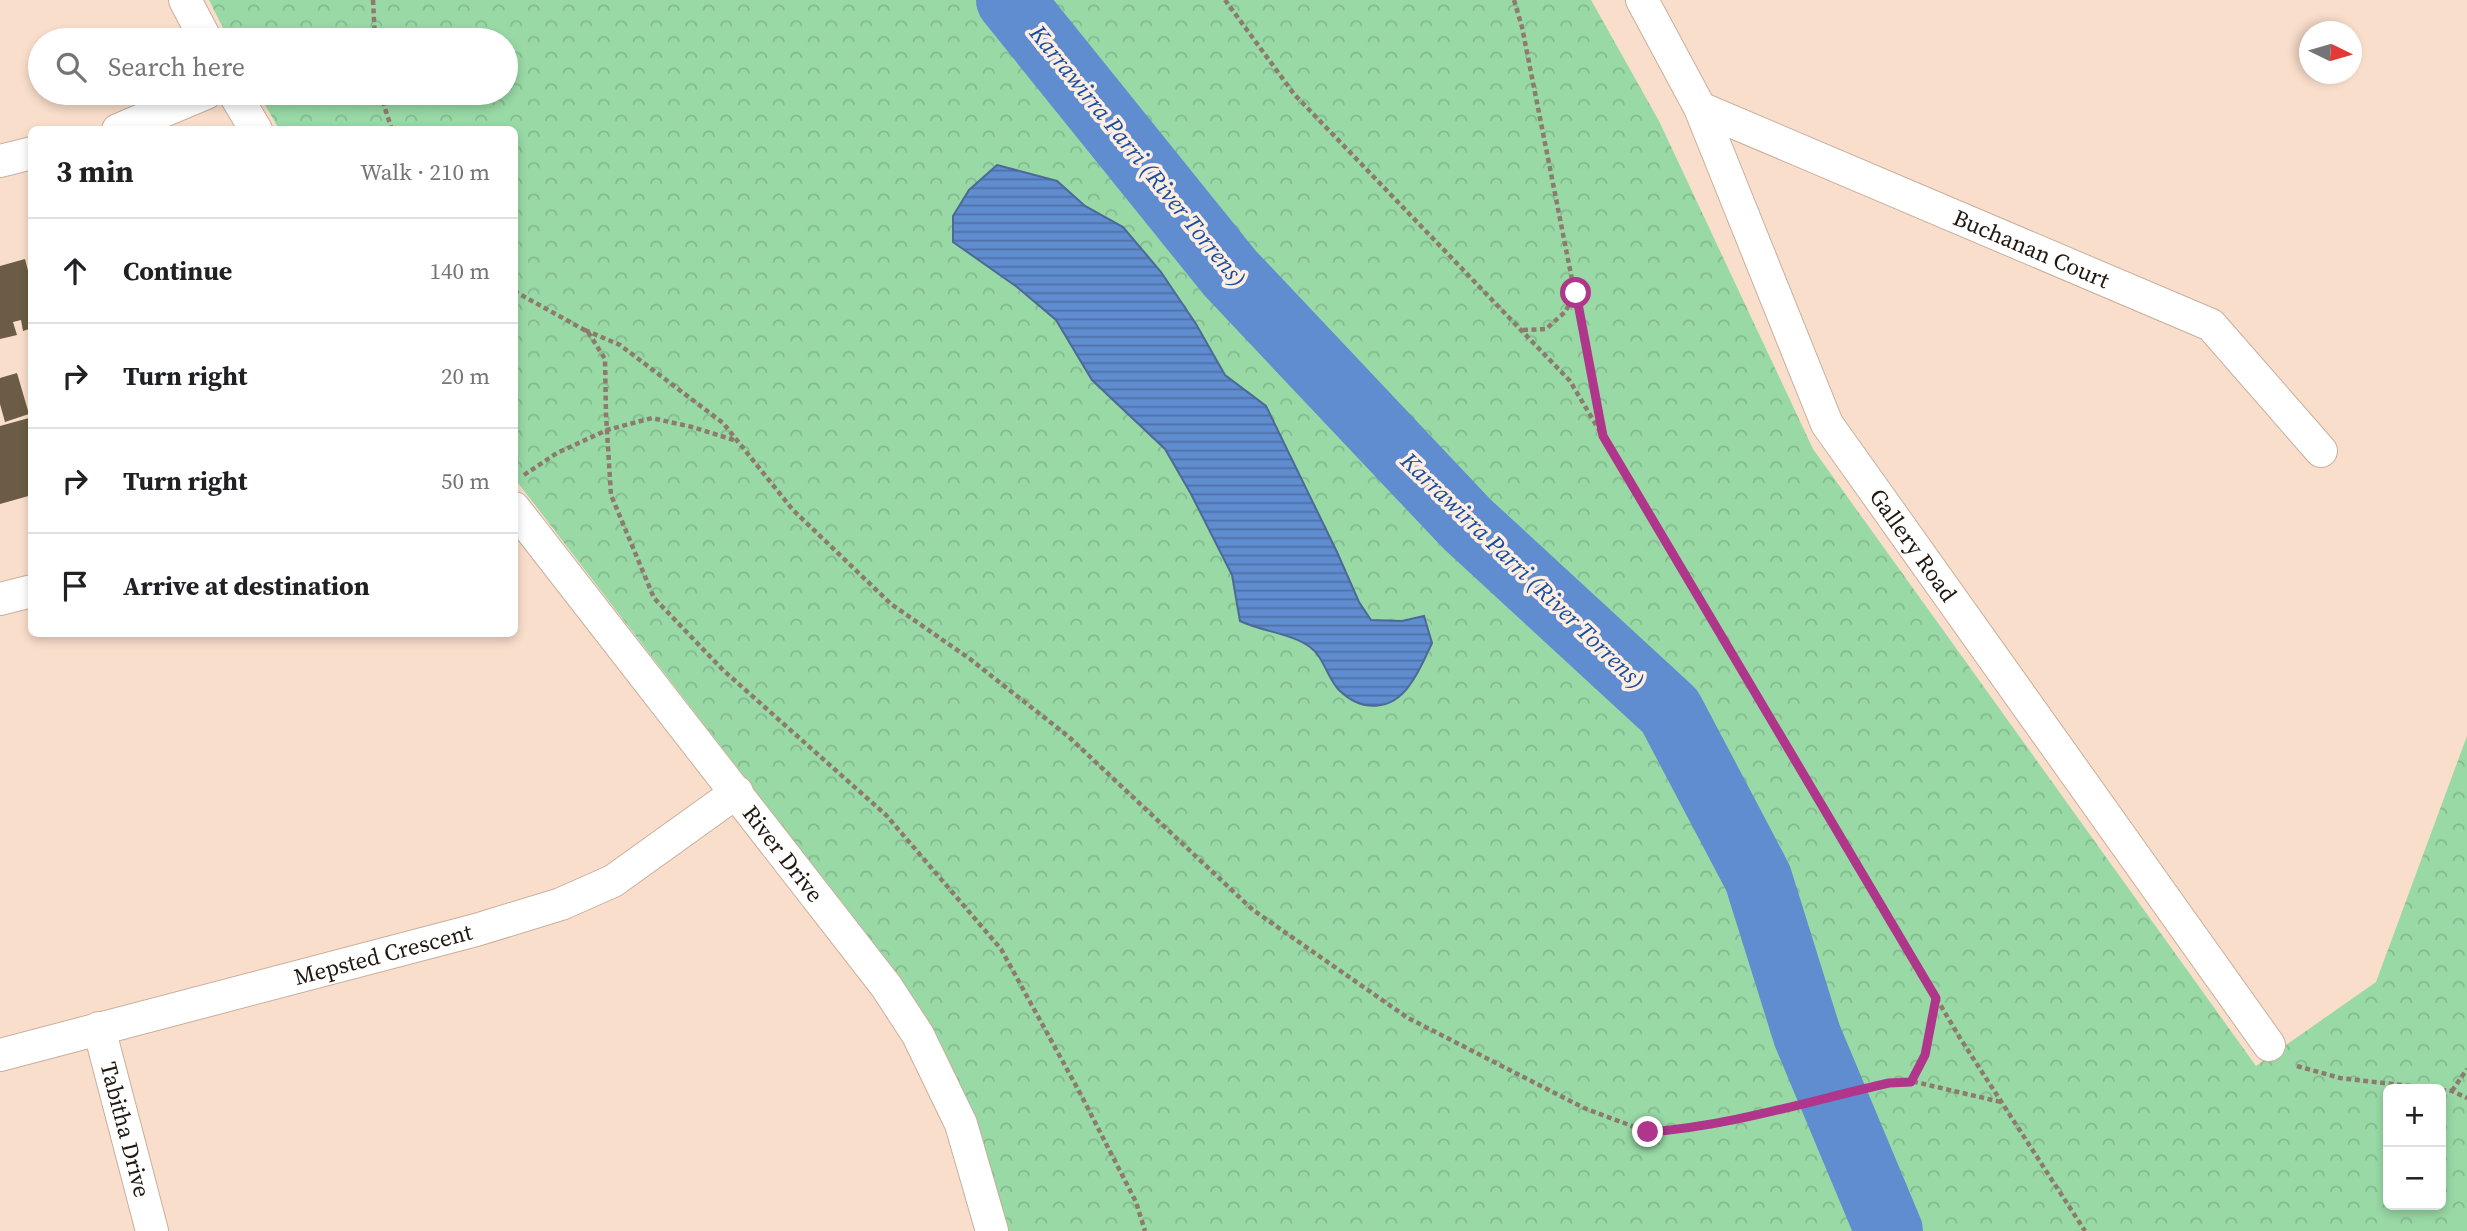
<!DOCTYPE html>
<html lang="en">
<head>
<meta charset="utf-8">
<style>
  body { margin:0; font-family:"Source Serif 4",serif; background:#f6f6f6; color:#202124 }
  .controls { position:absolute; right:21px; bottom:21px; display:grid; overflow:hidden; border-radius:10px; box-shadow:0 4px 10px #0003 }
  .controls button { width:63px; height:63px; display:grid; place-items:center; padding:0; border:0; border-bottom:2px solid #e0e0e0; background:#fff; color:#202124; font:35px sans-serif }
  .compass { position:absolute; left:2299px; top:21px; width:63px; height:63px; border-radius:50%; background:#fff; box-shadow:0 4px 10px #0003; rotate:95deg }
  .stop { position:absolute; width:21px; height:21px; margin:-16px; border:5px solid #af368a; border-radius:50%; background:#fff }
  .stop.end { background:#af368a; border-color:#fff; box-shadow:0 2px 7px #0008 }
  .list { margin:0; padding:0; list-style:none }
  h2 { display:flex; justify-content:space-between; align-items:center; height:91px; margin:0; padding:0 28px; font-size:30px }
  h2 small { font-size:23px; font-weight:400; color:#757577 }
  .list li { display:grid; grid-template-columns:46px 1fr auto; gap:21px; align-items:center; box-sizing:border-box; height:105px; padding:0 28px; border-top:2px solid #e0e0e0 }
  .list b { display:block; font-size:26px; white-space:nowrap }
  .list em { font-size:23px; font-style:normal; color:#757577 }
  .icon { flex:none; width:38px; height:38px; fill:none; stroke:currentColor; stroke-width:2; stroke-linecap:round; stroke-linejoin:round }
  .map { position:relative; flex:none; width:2467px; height:1231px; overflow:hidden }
  .search { position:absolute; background:#fff; box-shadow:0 4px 10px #0003; left:28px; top:28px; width:490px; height:77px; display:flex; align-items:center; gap:18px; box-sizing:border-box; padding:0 24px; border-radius:38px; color:#757577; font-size:26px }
  .panel { position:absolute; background:#fff; box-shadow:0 4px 10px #0003; left:28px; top:126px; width:490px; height:511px; border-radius:10px }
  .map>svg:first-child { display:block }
</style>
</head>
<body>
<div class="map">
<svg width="2467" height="1231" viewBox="0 0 2467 1231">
  <defs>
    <pattern id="park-crowns" width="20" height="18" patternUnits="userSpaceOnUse" patternTransform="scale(1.75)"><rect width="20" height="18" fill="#98d9a6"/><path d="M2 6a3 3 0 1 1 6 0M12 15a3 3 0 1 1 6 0" fill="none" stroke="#83ba8e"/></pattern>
    <pattern id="water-rules" width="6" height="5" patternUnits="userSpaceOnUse" patternTransform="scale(1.75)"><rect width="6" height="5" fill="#608cd0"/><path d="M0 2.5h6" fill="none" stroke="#4f71a7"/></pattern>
  </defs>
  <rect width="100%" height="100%" fill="#f9decb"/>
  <!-- park -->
  <path fill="url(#park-crowns)" fill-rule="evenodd" d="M 209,0 L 1591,0 L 1659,121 L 1813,449 L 2256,1066 L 2376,982 L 2467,736 L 2467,1231 L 1006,1231 L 979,1130 L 945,1058 L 879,952 L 515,479 L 514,130 L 279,129 L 258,93 L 506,93 L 506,40 L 229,40 ZM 2388,1089 L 2441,1089 L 2441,1205 L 2388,1205 Z"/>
  <!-- water -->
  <path fill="url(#water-rules)" stroke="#4d6996" stroke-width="2" d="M 997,165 L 1057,181 L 1085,206 L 1123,227 L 1161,272 L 1196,324 L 1225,375 L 1266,406 L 1337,552 L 1359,602 L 1371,620 L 1402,621 L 1424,616 L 1432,643 C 1425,658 1419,673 1409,686 C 1391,711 1362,712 1340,691 C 1328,680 1324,657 1310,647 C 1291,633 1263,632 1240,621 L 1232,575 L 1191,494 L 1165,449 L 1092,380 L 1056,320 L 1017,287 L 953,242 L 953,216 L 969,190 Z"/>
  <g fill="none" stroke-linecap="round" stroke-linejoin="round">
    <!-- river -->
    <path stroke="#608cd0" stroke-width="68" d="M 1010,0 L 1230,273 L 1467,524 L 1670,711 L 1758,878 L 1807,1035 L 1889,1231"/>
  </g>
  <!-- building -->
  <path fill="#6c5c46" d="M 25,259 L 32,286 L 32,328 L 23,331 L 21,320 L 13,322 L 17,335 L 0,339 L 0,266 Z
    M 17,373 L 29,414 L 5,422 L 0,404 L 0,378 Z
    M 29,418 L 32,428 L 32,495 L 0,504 L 0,426 Z"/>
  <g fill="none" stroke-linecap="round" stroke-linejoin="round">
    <!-- minor casing -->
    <g stroke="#c8af9c" stroke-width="34">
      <g id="minor">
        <path d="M 185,0 L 206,40"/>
        <path id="s1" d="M 1642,0 L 1700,108 L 1827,424 L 2269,1045"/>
        <path d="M 234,93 L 256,130"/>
        <path id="s2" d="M 1700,108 L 2211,325 L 2321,451"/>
        <path d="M 118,130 L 206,93"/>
        <path d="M 0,161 L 32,153"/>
        <path id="s3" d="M 514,508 L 886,986 L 918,1035 L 961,1124 L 992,1231"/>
        <path d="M 0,599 L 32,591"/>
        <path id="s4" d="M 99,1028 L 152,1231"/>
        <path id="s5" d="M 0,1055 L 476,930 L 561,904 L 613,881 L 737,792"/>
      </g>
    </g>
    <!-- path -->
    <path stroke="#8d7b6e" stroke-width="4.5" stroke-dasharray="5 3.5" stroke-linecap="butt" d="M 373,0 L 375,40
      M 1225,0 L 1294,94 L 1570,381 L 1960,1038 L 2085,1231
      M 1514,0 L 1522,27 L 1602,431
      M 380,93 L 392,130
      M 514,291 L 588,332 L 605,359 L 606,415 L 611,495 L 654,598 L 723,670 L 886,815 L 1001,949 L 1080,1093 L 1136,1202 L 1145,1231
      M 585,330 L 620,345 L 723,423 L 793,510 L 891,604 L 970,659 L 1069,737 L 1253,910 L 1408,1018 L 1584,1108 L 1648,1132 L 1686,1129 L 1726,1122 L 1889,1083 L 1911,1081 L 2001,1102
      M 1523,330 L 1546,329 L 1565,312 L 1575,294
      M 524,475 L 557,453 L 607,430 L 652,418 L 692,427 L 737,441
      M 2297,1066 L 2340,1078 L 2436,1089
      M 1911,1081 L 1925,1055 L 1935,999
      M 2441,1090 L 2452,1091 L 2467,1098
      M 2452,1091 L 2467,1069"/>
    <!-- minor -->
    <use href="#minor" stroke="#fff" stroke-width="32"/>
  </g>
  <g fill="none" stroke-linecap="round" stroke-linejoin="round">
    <!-- route -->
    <path stroke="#af368a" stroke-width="9" d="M 1576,293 L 1603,436 L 1936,998 L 1925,1055 L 1911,1082 L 1889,1083 C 1809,1101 1730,1126 1648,1132"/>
  </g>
  <g text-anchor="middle" stroke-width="7" stroke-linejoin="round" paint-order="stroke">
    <!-- street labels -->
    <g font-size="23" fill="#201710" stroke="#feeee2">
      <text dy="8" stroke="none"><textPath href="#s2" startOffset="360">Buchanan Court</textPath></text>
      <text dy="8" stroke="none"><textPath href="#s1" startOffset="612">Gallery Road</textPath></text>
      <text dy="8" stroke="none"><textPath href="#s3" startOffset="438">River Drive</textPath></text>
      <text dy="8" stroke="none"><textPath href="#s5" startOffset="396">Mepsted Crescent</textPath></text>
      <text dy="8" stroke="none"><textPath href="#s4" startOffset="105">Tabitha Drive</textPath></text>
    </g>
    <!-- water labels -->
    <g font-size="24" font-style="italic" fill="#174d9e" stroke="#feeee2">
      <text transform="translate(1138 156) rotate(51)" y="8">Karrawirra Parri (River Torrens)</text>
      <text transform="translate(1523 571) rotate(44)" y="8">Karrawirra Parri (River Torrens)</text>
    </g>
  </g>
</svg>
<div class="controls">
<button>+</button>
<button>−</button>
</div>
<svg class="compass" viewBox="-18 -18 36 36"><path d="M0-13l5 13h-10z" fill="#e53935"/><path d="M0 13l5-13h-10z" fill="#757577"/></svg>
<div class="stop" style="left:1576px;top:293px"></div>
<div class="stop end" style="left:1648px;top:1132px"></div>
<div class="search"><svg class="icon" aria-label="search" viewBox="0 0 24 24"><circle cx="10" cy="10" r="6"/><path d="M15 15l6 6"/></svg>Search here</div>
<section class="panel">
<h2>3 min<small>Walk · 210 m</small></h2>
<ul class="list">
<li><svg class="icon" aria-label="ahead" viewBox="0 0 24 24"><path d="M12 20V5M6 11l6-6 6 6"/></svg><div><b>Continue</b></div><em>140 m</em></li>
<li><svg class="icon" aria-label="right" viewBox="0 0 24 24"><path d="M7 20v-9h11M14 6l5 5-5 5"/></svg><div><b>Turn right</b></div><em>20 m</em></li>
<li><svg class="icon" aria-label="right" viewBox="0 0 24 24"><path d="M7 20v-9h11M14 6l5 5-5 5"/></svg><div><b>Turn right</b></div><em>50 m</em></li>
<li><svg class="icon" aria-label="arrive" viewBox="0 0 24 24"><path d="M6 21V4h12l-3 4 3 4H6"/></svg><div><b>Arrive at destination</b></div></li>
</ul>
</section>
</div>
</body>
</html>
